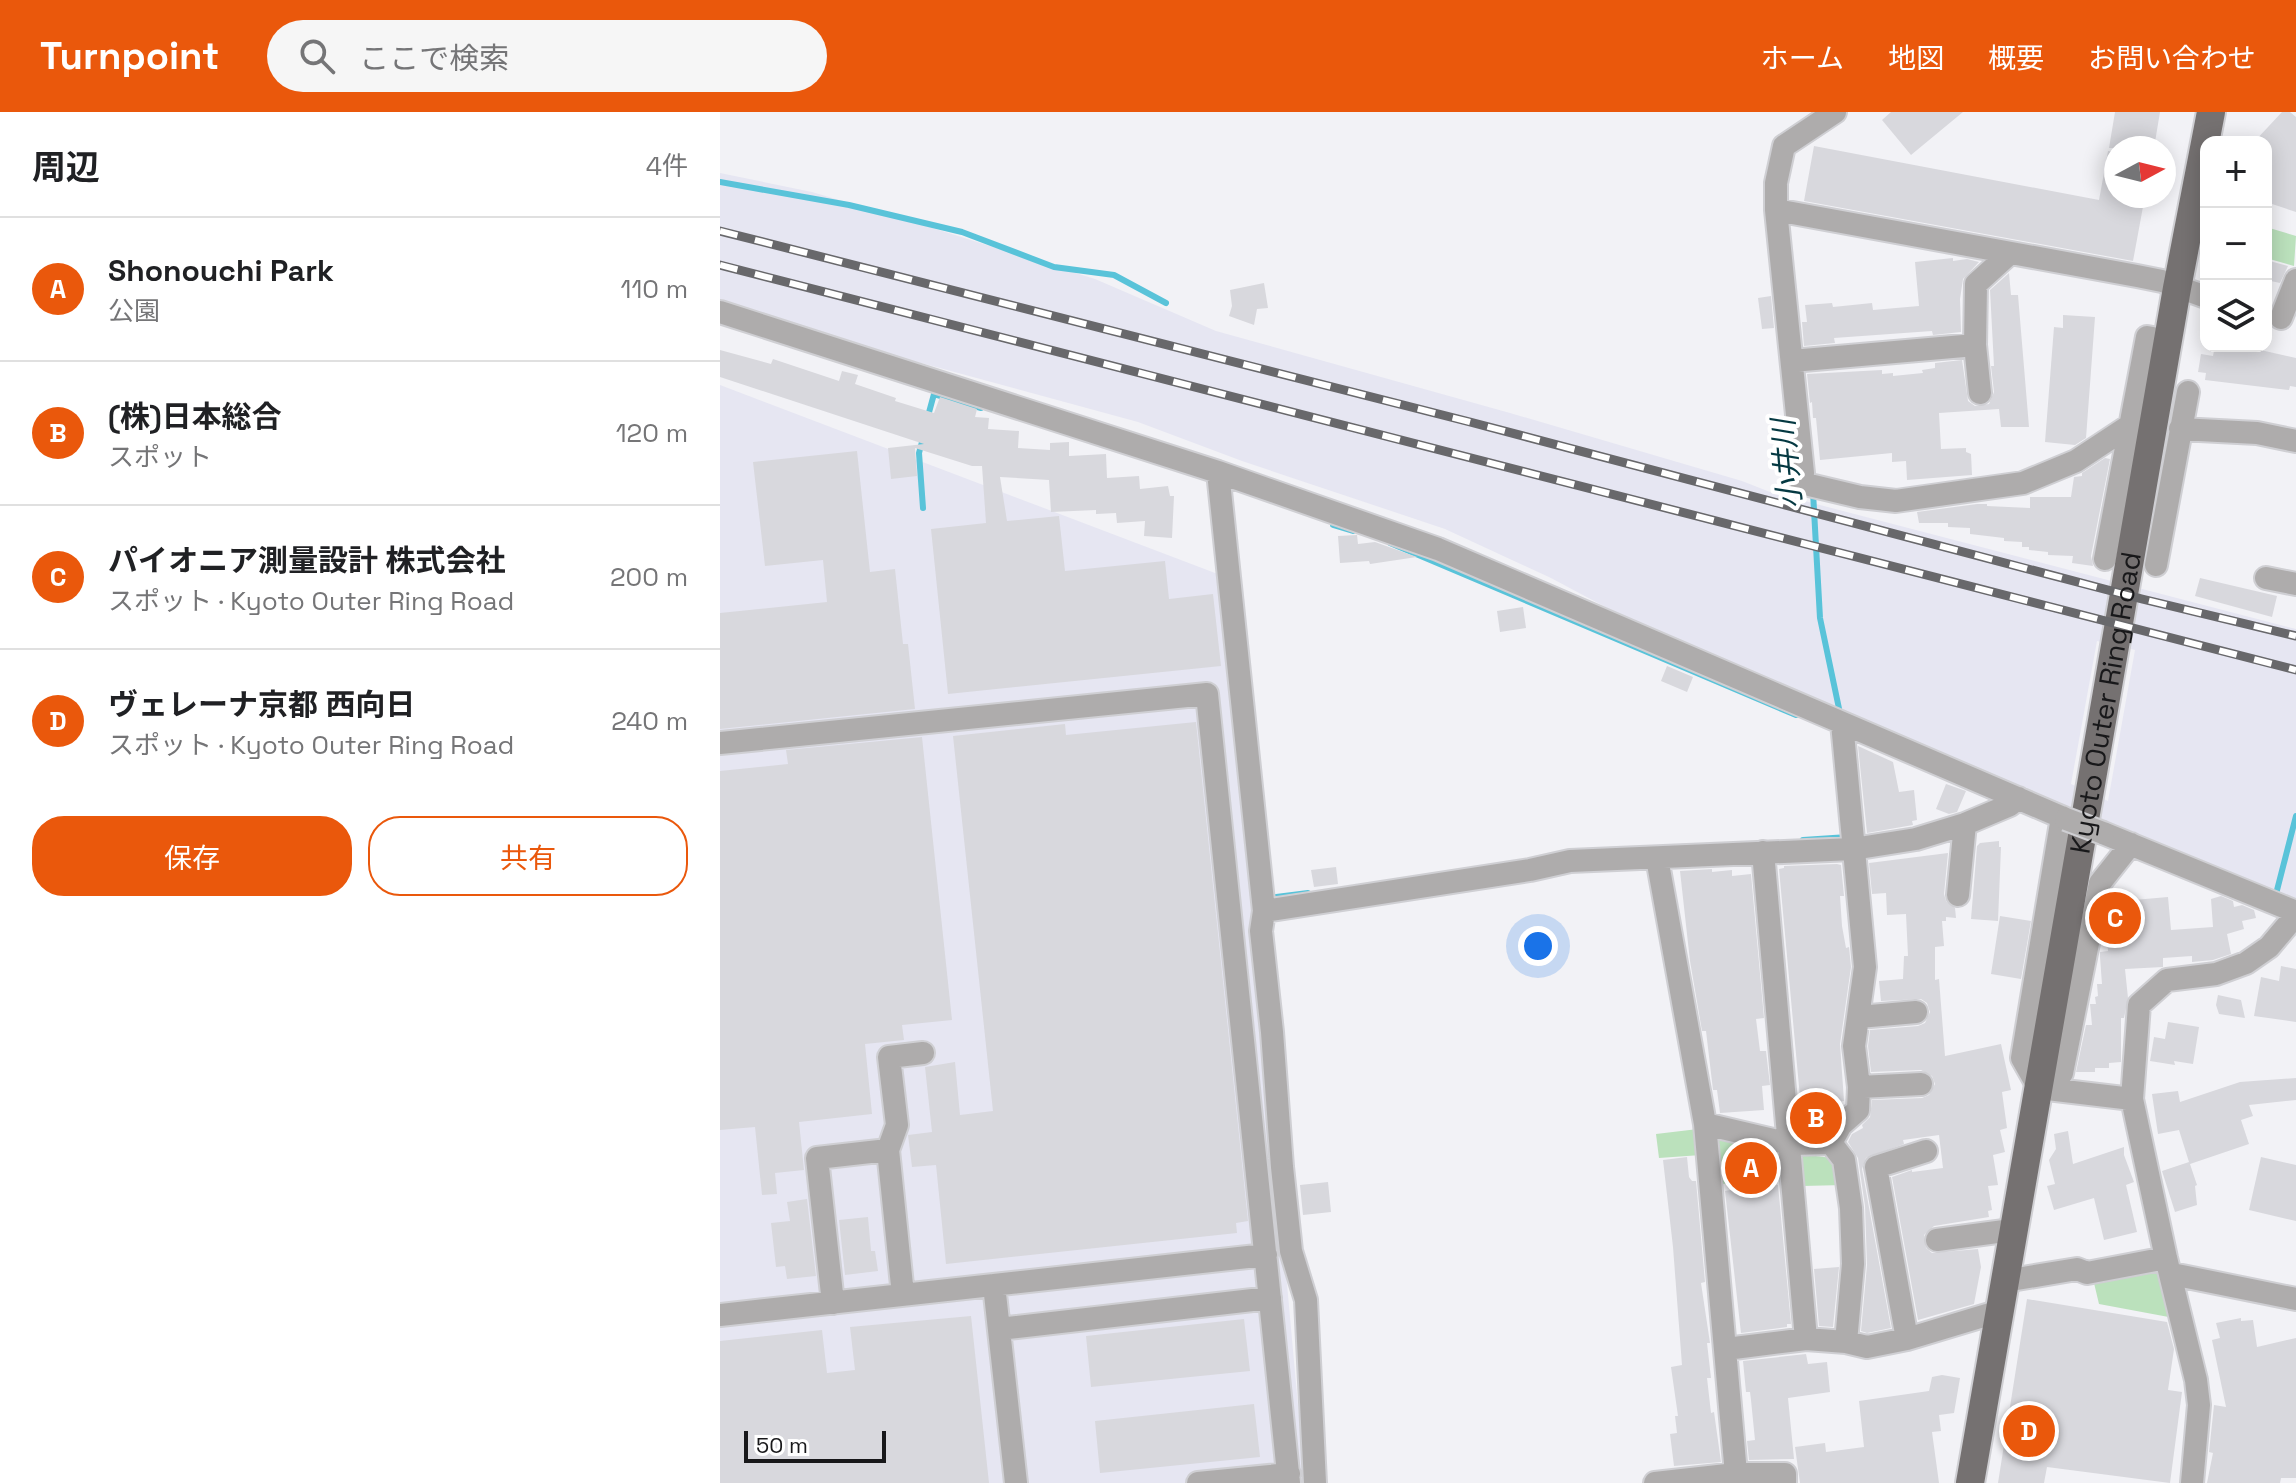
<!DOCTYPE html>
<html lang="ja">
<head>
<meta charset="utf-8">
<style>
  body { margin:0; font-family:"Space Grotesk","Noto Sans JP",sans-serif; background:#f6f6f6; color:#202124 }
  .controls { position:absolute; right:24px; top:24px; display:grid; overflow:hidden; border-radius:16px; box-shadow:0 4px 20px #0003 }
  .controls button { width:72px; height:72px; display:grid; place-items:center; padding:0; border:0; border-bottom:2px solid #e0e0e0; background:#fff; color:#202124; font:40px sans-serif }
  .compass { position:absolute; left:1384px; top:24px; width:72px; height:72px; border-radius:50%; background:#fff; box-shadow:0 4px 20px #0003; rotate:83deg }
  .scale { position:absolute; left:24px; bottom:20px; width:142px; box-sizing:border-box; padding-left:8px; border:4px solid #18181a; border-top:0; font-size:22px; line-height:28px; white-space:nowrap; color:#18181a; -webkit-text-stroke:6px #fff; paint-order:stroke }
  .you { position:absolute; left:818px; top:834px; width:28px; height:28px; margin:-20px; border:6px solid #fff; border-radius:50%; background:#1a73e8; box-shadow:0 0 0 12px #1a73e833 }
  .badge { display:grid; place-items:center; width:52px; height:52px; border-radius:50%; background:#ea580c; color:#fff; font-size:26px; font-weight:700 }
  .pin { position:absolute; translate:-50% -50%; border:4px solid #fff; box-shadow:0 2px 8px #0006 }
  .list { margin:0; padding:0; list-style:none }
  h2 { display:flex; justify-content:space-between; align-items:center; height:104px; margin:0; padding:0 32px; font-size:34px }
  h2 small { font-size:26px; font-weight:400; color:#757577 }
  .list li { display:grid; grid-template-columns:52px 1fr auto; gap:24px; align-items:center; box-sizing:border-box; height:144px; padding:0 32px; border-top:2px solid #e0e0e0 }
  .list b { display:block; font-size:30px; white-space:nowrap }
  .list p { margin:0; font-size:26px; white-space:nowrap; color:#757577 }
  .list em { font-size:26px; font-style:normal; color:#757577 }
  .actions { display:flex; gap:16px; padding:24px 32px }
  .actions a { flex:1; padding:18px 0; border:2px solid #ea580c; border-radius:32px; text-align:center; font-size:28px; color:#ea580c }
  .actions .main { background:#ea580c; color:#fff }
  .icon { flex:none; width:44px; height:44px; fill:none; stroke:currentColor; stroke-width:2; stroke-linecap:round; stroke-linejoin:round }
  .map { position:relative; flex:none; width:1576px; height:1371px; overflow:hidden }
  header { display:flex; align-items:center; gap:48px; box-sizing:border-box; height:112px; padding:0 40px; background:#ea580c; color:#fff }
  header strong { font-size:38px }
  nav { display:flex; gap:44px; margin-inline-start:auto; font-size:28px }
  .search { width:560px; height:72px; background:#f6f6f6; display:flex; align-items:center; gap:20px; box-sizing:border-box; padding:0 28px; border-radius:44px; color:#757577; font-size:30px }
  main { display:flex }
  aside { flex:1; background:#fff }
  .map>svg:first-child { display:block }
</style>
</head>
<body>
<header>
<strong>Turnpoint</strong>
<div class="search"><svg class="icon" aria-label="search" viewBox="0 0 24 24"><circle cx="10" cy="10" r="6"/><path d="M15 15l6 6"/></svg>ここで検索</div>
<nav><a>ホーム</a><a>地図</a><a>概要</a><a>お問い合わせ</a></nav>
</header>
<main>
<aside>
<h2>周辺<small>4件</small></h2>
<ul class="list">
<li><span class="badge">A</span><div><b>Shonouchi Park</b><p>公園</p></div><em>110 m</em></li>
<li><span class="badge">B</span><div><b>(株)日本総合</b><p>スポット</p></div><em>120 m</em></li>
<li><span class="badge">C</span><div><b>パイオニア測量設計 株式会社</b><p>スポット · Kyoto Outer Ring Road</p></div><em>200 m</em></li>
<li><span class="badge">D</span><div><b>ヴェレーナ京都 西向日</b><p>スポット · Kyoto Outer Ring Road</p></div><em>240 m</em></li>
</ul>
<div class="actions"><a class="main">保存</a><a>共有</a></div>
</aside>
<div class="map">
<svg width="1576" height="1371" viewBox="0 0 1576 1371">
  <rect width="100%" height="100%" fill="#f2f2f6"/>
  <!-- built -->
  <path fill="#e6e6f2" fill-rule="evenodd" d="M 0,61 L 92,80 L 187,108 L 375,167 L 496,219 L 790,301 L 1022,369 L 1050,380 L 1576,517 L 1576,792 L 1416,721 L 1263,662 L 1161,614 L 936,522 L 831,466 L 725,417 L 522,349 L 418,310 L 65,214 L 0,191 ZM 1377,529 L 1415,538 L 1388,689 L 1351,672 Z
    M 0,273 L 503,464 L 585,1371 L 0,1371 Z"/>
  <!-- green -->
  <path fill="#bbe1bc" d="M 1546,115 L 1576,124 L 1574,154 L 1546,146 Z
    M 978,1017 L 981,1043 L 939,1046 L 936,1022 Z
    M 995,1021 L 1053,1037 L 1063,1045 L 1065,1068 L 1000,1072 Z
    M 1079,1042 L 1121,1047 L 1124,1073 L 1082,1074 Z
    M 1441,1154 L 1454,1206 L 1379,1192 L 1374,1171 L 1399,1163 Z"/>
  <g fill="none" stroke-linecap="round" stroke-linejoin="round">
    <!-- stream -->
    <path stroke="#59c3d9" stroke-width="6" d="M 0,70 L 129,93 L 242,120 L 334,155 L 394,163 L 446,191
      M 208,304 L 214,282 L 261,296
      M 202,330 L 199,341 L 203,396
      M 1093,380 L 1100,506 L 1121,606
      M 613,413 L 633,419
      M 670,431 L 1076,603
      M 1083,728 L 1128,725
      M 548,786 L 588,781
      M 1555,786 L 1576,704"/>
  </g>
  <!-- building -->
  <path fill="#d8d8dd" d="M 1171,0 L 1243,0 L 1191,43 L 1162,8 Z
    M 1395,0 L 1440,0 L 1434,36 L 1389,36 Z
    M 1562,0 L 1570,0 L 1576,5 L 1576,100 L 1546,90 L 1546,30 L 1534,30 Z
    M 1094,34 L 1379,88 L 1388,39 L 1396,40 L 1396,84 L 1425,84 L 1413,149 L 1084,89 Z
    M 1233,146 L 1233,149 L 1247,147 L 1259,150 L 1243,167 L 1240,187 L 1241,220 L 1213,223 L 1212,219 L 1114,226 L 1115,231 L 1084,234 L 1082,210 L 1087,210 L 1085,193 L 1112,191 L 1113,195 L 1152,191 L 1153,198 L 1199,194 L 1195,150 Z
    M 1546,148 L 1568,154 L 1560,171 L 1546,168 Z
    M 1289,161 L 1291,183 L 1298,183 L 1309,315 L 1281,315 L 1279,297 L 1219,301 L 1221,337 L 1246,336 L 1246,340 L 1251,342 L 1252,363 L 1187,368 L 1186,349 L 1172,350 L 1172,341 L 1100,348 L 1096,306 L 1093,306 L 1092,290 L 1090,291 L 1087,262 L 1162,258 L 1162,262 L 1173,261 L 1173,264 L 1203,261 L 1202,258 L 1215,256 L 1215,251 L 1242,248 L 1248,289 L 1255,294 L 1269,292 L 1274,280 L 1271,254 L 1274,254 L 1270,178 Z
    M 544,171 L 548,196 L 537,197 L 534,213 L 509,204 L 512,194 L 510,178 Z
    M 1051,184 L 1054,216 L 1042,217 L 1038,186 Z
    M 1343,203 L 1375,205 L 1366,326 L 1355,333 L 1325,330 L 1334,215 L 1343,216 Z
    M 1495,234 L 1523,234 L 1576,246 L 1576,275 L 1570,274 L 1569,278 L 1485,268 L 1486,261 L 1478,260 L 1481,242 L 1493,244 Z
    M 0,238 L 51,252 L 53,247 L 119,269 L 122,259 L 138,263 L 135,272 L 176,286 L 175,289 L 214,301 L 220,285 L 257,297 L 255,305 L 269,306 L 268,317 L 299,319 L 298,336 L 330,338 L 330,331 L 349,330 L 349,344 L 386,342 L 387,366 L 419,364 L 420,377 L 448,374 L 450,384 L 454,384 L 452,426 L 424,424 L 425,409 L 397,411 L 396,401 L 376,402 L 376,398 L 331,400 L 329,368 L 280,365 L 287,409 L 339,404 L 345,459 L 445,449 L 449,487 L 493,482 L 501,554 L 228,582 L 211,417 L 266,411 L 262,354 L 252,354 L 195,336 L 197,364 L 171,367 L 168,336 L 204,332 L 0,265 Z
    M 137,339 L 150,460 L 175,457 L 183,532 L 188,532 L 195,597 L 0,617 L 0,501 L 107,490 L 103,448 L 45,454 L 33,350 Z
    M 1385,346 L 1390,347 L 1371,444 L 1373,454 L 1352,451 L 1353,444 L 1328,443 L 1328,440 L 1309,438 L 1309,435 L 1302,435 L 1302,430 L 1284,429 L 1284,426 L 1250,422 L 1250,416 L 1228,415 L 1228,411 L 1199,411 L 1197,400 L 1257,392 L 1267,392 L 1267,394 L 1310,396 L 1310,385 L 1351,385 L 1354,365 L 1362,364 L 1362,361 Z
    M 637,423 L 638,432 L 655,430 L 697,445 L 650,452 L 649,449 L 620,451 L 618,424 Z
    M 1480,466 L 1557,484 L 1552,505 L 1475,484 Z
    M 803,495 L 806,516 L 780,520 L 777,499 Z
    M 947,554 L 973,565 L 967,580 L 941,569 Z
    M 476,610 L 528,1109 L 516,1111 L 517,1121 L 226,1152 L 216,1053 L 192,1055 L 188,1023 L 212,1020 L 205,955 L 235,950 L 240,1003 L 273,999 L 233,624 L 345,612 L 346,623 Z
    M 202,625 L 232,908 L 182,913 L 184,928 L 145,932 L 152,1002 L 79,1010 L 84,1058 L 55,1061 L 57,1082 L 42,1083 L 35,1015 L 0,1018 L 0,659 L 68,652 L 66,638 Z
    M 1138,634 L 1173,650 L 1179,680 L 1194,678 L 1197,708 L 1192,709 L 1193,713 L 1147,721 Z
    M 1226,672 L 1246,679 L 1237,700 L 1229,702 L 1216,697 Z
    M 1279,729 L 1279,735 L 1281,735 L 1278,809 L 1251,807 L 1257,734 L 1260,731 Z
    M 1228,741 L 1224,782 L 1226,789 L 1235,796 L 1236,806 L 1226,805 L 1226,809 L 1222,809 L 1224,834 L 1215,835 L 1215,868 L 1219,867 L 1225,944 L 1281,932 L 1291,978 L 1282,980 L 1287,1016 L 1280,1018 L 1285,1040 L 1273,1043 L 1278,1073 L 1268,1074 L 1272,1098 L 1268,1099 L 1269,1105 L 1214,1114 L 1204,1123 L 1206,1136 L 1212,1141 L 1258,1137 L 1261,1155 L 1254,1192 L 1198,1208 L 1172,1065 L 1192,1058 L 1192,1060 L 1223,1056 L 1219,1023 L 1183,1028 L 1184,1032 L 1146,1046 L 1142,1057 L 1171,1216 L 1147,1221 L 1141,1219 L 1147,1153 L 1145,1094 L 1138,1046 L 1128,1030 L 1132,1022 L 1143,1016 L 1142,1013 L 1150,1005 L 1152,988 L 1202,986 L 1209,983 L 1215,972 L 1212,964 L 1201,958 L 1151,960 L 1148,934 L 1150,918 L 1198,914 L 1205,911 L 1210,900 L 1207,891 L 1201,887 L 1161,889 L 1159,869 L 1183,867 L 1184,844 L 1188,844 L 1186,802 L 1167,803 L 1166,781 L 1152,782 L 1149,751 Z
    M 1117,752 L 1121,753 L 1124,784 L 1120,784 L 1122,814 L 1126,836 L 1129,835 L 1131,855 L 1120,932 L 1124,989 L 1109,991 L 1110,1004 L 1103,1017 L 1083,1018 L 1059,757 L 1064,756 L 1064,754 Z
    M 616,755 L 618,772 L 594,775 L 591,758 Z
    M 992,757 L 992,760 L 1012,758 L 1012,764 L 1031,762 L 1044,906 L 1036,907 L 1040,939 L 1046,939 L 1050,973 L 1042,974 L 1044,998 L 1000,1001 L 997,978 L 993,978 L 986,919 L 982,919 L 970,849 L 960,759 Z
    M 1501,784 L 1513,789 L 1514,795 L 1522,793 L 1534,798 L 1536,806 L 1522,809 L 1524,817 L 1507,822 L 1511,842 L 1493,848 L 1472,850 L 1472,844 L 1443,846 L 1443,855 L 1405,857 L 1408,886 L 1404,906 L 1401,906 L 1401,950 L 1389,951 L 1389,956 L 1375,956 L 1375,960 L 1356,960 L 1366,913 L 1372,913 L 1370,892 L 1376,892 L 1375,885 L 1378,884 L 1377,872 L 1382,872 L 1380,845 L 1380,840 L 1388,839 L 1386,814 L 1391,790 L 1448,785 L 1451,818 L 1493,815 L 1491,787 Z
    M 1280,804 L 1311,809 L 1301,867 L 1271,862 Z
    M 1561,854 L 1576,857 L 1576,910 L 1534,904 L 1541,865 L 1559,869 Z
    M 1498,883 L 1521,888 L 1525,906 L 1499,902 L 1496,893 Z
    M 1448,910 L 1479,915 L 1473,952 L 1454,949 L 1455,953 L 1430,949 L 1434,925 L 1445,927 Z
    M 1576,966 L 1576,988 L 1529,993 L 1533,1004 L 1521,1008 L 1529,1032 L 1470,1052 L 1477,1073 L 1475,1074 L 1477,1093 L 1455,1100 L 1442,1059 L 1469,1050 L 1459,1018 L 1438,1022 L 1432,982 L 1458,979 L 1460,990 L 1520,970 Z
    M 1348,1019 L 1353,1052 L 1404,1035 L 1404,1043 L 1414,1070 L 1406,1073 L 1417,1120 L 1384,1128 L 1374,1086 L 1334,1098 L 1327,1074 L 1335,1072 L 1329,1048 L 1336,1037 L 1334,1022 Z
    M 967,1045 L 969,1065 L 972,1069 L 976,1069 L 985,1170 L 981,1171 L 990,1231 L 987,1231 L 991,1266 L 987,1266 L 991,1301 L 994,1300 L 1001,1350 L 954,1354 L 950,1322 L 957,1321 L 955,1304 L 958,1304 L 951,1255 L 962,1253 L 953,1135 L 943,1048 Z
    M 1541,1045 L 1576,1053 L 1576,1109 L 1529,1098 Z
    M 608,1070 L 611,1100 L 583,1103 L 580,1073 Z
    M 1058,1073 L 1071,1212 L 1067,1212 L 1067,1215 L 1021,1221 L 1005,1079 L 1011,1078 L 1011,1075 Z
    M 87,1087 L 96,1164 L 67,1167 L 65,1154 L 56,1155 L 51,1111 L 70,1109 L 67,1090 Z
    M 148,1105 L 151,1139 L 155,1139 L 158,1159 L 125,1163 L 119,1108 Z
    M 1119,1155 L 1113,1215 L 1099,1214 L 1094,1157 Z
    M 1307,1187 L 1447,1210 L 1454,1237 L 1448,1278 L 1462,1280 L 1450,1371 L 1327,1355 L 1324,1371 L 1278,1371 Z
    M 251,1204 L 269,1371 L 0,1371 L 0,1229 L 102,1218 L 107,1261 L 135,1258 L 130,1215 Z
    M 1521,1206 L 1521,1209 L 1533,1208 L 1537,1235 L 1576,1226 L 1576,1366 L 1561,1366 L 1560,1371 L 1487,1371 L 1493,1341 L 1489,1340 L 1494,1293 L 1506,1295 L 1492,1228 L 1500,1226 L 1496,1211 Z
    M 524,1207 L 530,1259 L 371,1275 L 366,1224 Z
    M 1086,1242 L 1088,1252 L 1107,1250 L 1110,1280 L 1068,1286 L 1074,1347 L 1029,1348 L 1027,1329 L 1035,1328 L 1031,1288 L 1030,1280 L 1026,1280 L 1023,1249 Z
    M 1222,1263 L 1240,1266 L 1234,1301 L 1219,1303 L 1221,1319 L 1212,1320 L 1219,1371 L 1080,1371 L 1075,1335 L 1105,1331 L 1106,1340 L 1144,1335 L 1139,1289 L 1209,1279 L 1212,1265 Z
    M 534,1292 L 540,1345 L 380,1361 L 375,1309 Z"/>
  <g fill="none" stroke-linecap="round" stroke-linejoin="round">
    <!-- minor casing -->
    <g stroke="#cfcfd3" stroke-width="26">
      <path id="minor" d="M 1115,0 L 1064,34 L 1056,71 L 1056,98 L 1083,361 L 1081,371 L 1140,385 L 1176,389 L 1303,371 L 1356,349 L 1409,314
        M 1056,98 L 1417,164 L 1442,169 L 1486,185
        M 0,200 L 498,360 L 718,437 L 1346,707
        M 1561,206 L 1576,168
        M 1072,249 L 1255,233
        M 1260,281 L 1255,233 L 1256,172 L 1289,142
        M 1460,317 L 1537,321 L 1576,329
        M 498,360 L 544,799 L 541,819 L 552,920 L 562,1055 L 571,1139 L 586,1188 L 595,1371
        M 1385,447 L 1427,225 L 1449,229
        M 1436,453 L 1468,280
        M 1546,466 L 1576,472
        M 0,631 L 487,582 L 569,1371
        M 1383,721 L 1576,800
        M 1043,740 L 1086,1227
        M 1238,783 L 1245,712
        M 544,799 L 810,758 L 850,749 L 1133,737 L 1196,727 L 1245,712 L 1290,693 L 1298,686
        M 1139,905 L 1196,900
        M 1139,975 L 1201,972
        M 1319,976 L 1302,946 L 1342,705
        M 1319,976 L 1342,961 L 1380,771 L 1411,732
        M 1319,976 L 1412,987
        M 985,1012 L 1070,1032 L 1111,1031 L 1121,1013 L 1138,998 L 1139,975 L 1134,934 L 1145,855 L 1122,611
        M 1111,1031 L 1124,1048 L 1131,1096 L 1133,1152 L 1126,1230
        M 168,1038 L 177,1013 L 169,945 L 203,941
        M 1217,1128 L 1292,1118
        M 1452,1162 L 1576,1187
        M 1285,1169 L 1357,1157 L 1367,1161 L 1446,1146
        M 274,1173 L 296,1371
        M 113,1191 L 97,1046 L 168,1038 L 183,1183
        M 0,1203 L 546,1143
        M 279,1217 L 550,1186
        M 1187,1227 L 1156,1055 L 1206,1039
        M 1006,1237 L 1086,1227 L 1126,1230 L 1147,1235 L 1187,1227 L 1280,1199
        M 1016,1362 L 1065,1362 L 1065,1371
        M 478,1371 L 569,1362
        M 935,1371 L 1016,1362 L 985,1012 L 937,746
        M 1472,1371 L 1479,1293 L 1476,1268 L 1446,1146 L 1412,987 L 1419,893 L 1447,868 L 1496,862 L 1526,851 L 1549,835 L 1576,803"/>
    </g>
    <!-- major casing -->
    <g stroke="#cfcfd3" stroke-width="32">
      <g id="major">
        <path id="s1" d="M 1250,1371 L 1457,176 L 1491,0"/>
      </g>
    </g>
    <!-- minor -->
    <use href="#minor" stroke="#aeacac" stroke-width="22"/>
    <!-- major -->
    <use href="#major" stroke="#757171" stroke-width="28"/>
    <!-- rail casing -->
    <g stroke="#68686b" stroke-width="9">
      <path id="rail" d="M 0,119 L 750,310 L 1422,487 L 1576,524
        M 0,153 L 1576,558"/>
    </g>
    <!-- rail -->
    <use href="#rail" stroke="#fff" stroke-width="6" stroke-dasharray="18" stroke-linecap="butt"/>
    <!-- minor-bridge casing -->
    <g stroke="#cfcfd3" stroke-width="26" stroke-linecap="butt">
      <path id="minor-bridge" d="M 1346,707 L 1383,721"/>
    </g>
    <!-- minor-bridge -->
    <use href="#minor-bridge" stroke="#aeacac" stroke-width="22"/>
  </g>
  <g text-anchor="middle" stroke-width="8" stroke-linejoin="round" paint-order="stroke">
    <!-- street labels -->
    <g font-size="28" fill="#18181a" stroke="#fff">
      <text dy="10" stroke="none"><textPath href="#s1" startOffset="792">Kyoto Outer Ring Road</textPath></text>
    </g>
    <!-- water labels -->
    <g font-size="30" font-style="italic" fill="#053942" stroke="#fff">
      <text transform="translate(1067 352) rotate(-95)" y="10">小井川</text>
    </g>
  </g>
</svg>
<div class="controls">
<button>+</button>
<button>−</button>
<button><svg class="icon" aria-label="layers" viewBox="0 0 24 24"><path d="M12 4l9 5-9 5-9-5zM3 14l9 5 9-5"/></svg></button>
</div>
<svg class="compass" viewBox="-18 -18 36 36"><path d="M0-13l5 13h-10z" fill="#e53935"/><path d="M0 13l5-13h-10z" fill="#757577"/></svg>
<div class="scale">50 m</div>
<div class="you"></div>
<div class="pin badge" style="left:1031px;top:1056px">A</div>
<div class="pin badge" style="left:1096px;top:1006px">B</div>
<div class="pin badge" style="left:1395px;top:806px">C</div>
<div class="pin badge" style="left:1309px;top:1319px">D</div>
</div>
</main>
</body>
</html>
